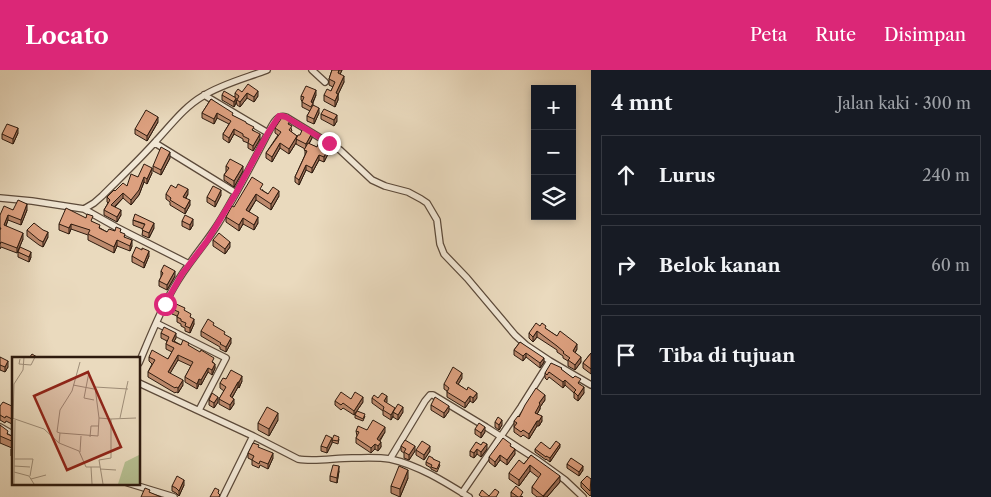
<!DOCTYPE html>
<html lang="id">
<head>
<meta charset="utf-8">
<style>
  body { margin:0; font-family:"Libre Caslon Text",serif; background:#242831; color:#f1f3f6 }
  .controls { position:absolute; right:15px; top:15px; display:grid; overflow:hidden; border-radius:0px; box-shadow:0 2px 8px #0003 }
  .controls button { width:45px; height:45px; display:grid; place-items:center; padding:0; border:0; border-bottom:1px solid #363941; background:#171b24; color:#f1f3f6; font:25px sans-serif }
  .stop { position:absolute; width:15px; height:15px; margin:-11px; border:4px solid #db2777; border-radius:50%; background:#fff }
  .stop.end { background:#db2777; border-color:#fff; box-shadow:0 1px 5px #0008 }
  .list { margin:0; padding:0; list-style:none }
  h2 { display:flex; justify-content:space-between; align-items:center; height:65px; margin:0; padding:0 20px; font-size:21px }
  h2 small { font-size:16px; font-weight:400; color:#9ea1a6 }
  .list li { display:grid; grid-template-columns:32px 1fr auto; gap:15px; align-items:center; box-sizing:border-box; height:80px; margin:0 10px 10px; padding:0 10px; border:1px solid #363941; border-radius:0px }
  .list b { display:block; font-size:19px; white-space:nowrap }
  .list em { font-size:16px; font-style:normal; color:#9ea1a6 }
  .icon { flex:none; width:28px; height:28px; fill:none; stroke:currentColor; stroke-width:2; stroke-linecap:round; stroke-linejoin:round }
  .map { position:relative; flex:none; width:591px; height:427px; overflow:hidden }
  header { display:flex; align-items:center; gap:30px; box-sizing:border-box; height:70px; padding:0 25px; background:#db2777; color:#fff }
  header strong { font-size:24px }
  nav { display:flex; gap:28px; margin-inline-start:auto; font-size:18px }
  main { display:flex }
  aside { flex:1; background:#171b24 }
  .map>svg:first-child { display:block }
</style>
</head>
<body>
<header>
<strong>Locato</strong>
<nav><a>Peta</a><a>Rute</a><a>Disimpan</a></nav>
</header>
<main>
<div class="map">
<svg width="591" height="427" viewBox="0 0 591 427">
  <rect width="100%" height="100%" fill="#eadabe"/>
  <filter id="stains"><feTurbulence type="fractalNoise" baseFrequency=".004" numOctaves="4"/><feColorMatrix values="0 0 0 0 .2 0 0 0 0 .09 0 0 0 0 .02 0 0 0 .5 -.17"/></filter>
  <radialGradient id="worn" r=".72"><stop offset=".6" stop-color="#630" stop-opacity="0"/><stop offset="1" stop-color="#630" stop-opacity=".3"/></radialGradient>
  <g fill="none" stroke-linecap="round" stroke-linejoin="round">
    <!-- street casing -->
    <g stroke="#5c4a3a" stroke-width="8">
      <path id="street" d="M 312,0 L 325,12
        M 268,63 C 272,56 276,44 286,47 L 340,80 L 372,110 L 385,116 L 408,122 L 421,129 L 427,133 L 437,150 L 440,174 L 444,184 L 467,208 L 515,265 L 526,275 L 550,291 L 591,315
        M 155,73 L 236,123
        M 0,128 L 32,131 L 84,139 L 94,133 L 102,126 C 120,108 139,90 156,71 C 171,55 184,37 203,26 C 222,14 246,8 267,0
        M 84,139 L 116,157 L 189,194
        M 156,253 L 226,288 L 199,340
        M 139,293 C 150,267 160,241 174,217 C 187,194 204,176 218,154 C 236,125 252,94 268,63 L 204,25
        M 139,313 L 253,366 L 223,427
        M 0,357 L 14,365
        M 253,366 L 298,389 C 314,392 335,388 352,388 C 364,388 377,387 390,389 C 418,395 445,412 469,427
        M 390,389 L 425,331 L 430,325 L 433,325 L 486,357 L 536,389 L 565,410 L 583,427
        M 128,413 L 174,427
        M 462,423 L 521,337 L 550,291"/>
    </g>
    <!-- street -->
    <use href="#street" stroke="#f1e7d5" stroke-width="5.5"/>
  </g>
  <!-- wall -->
  <path fill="#bd8a6d" stroke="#2d1a0e" d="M 332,0 L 342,0 L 340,4 L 344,12 L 338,24 L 338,30 L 335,37 L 324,31 L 324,25 L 331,21 L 333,17 L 329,15 L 329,9 Z
    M 242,22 L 258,26 L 254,32 L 247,28 L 240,37 L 237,35 L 236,30 L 236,33 L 234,37 L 222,30 L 222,25 L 235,27 L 235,23 Z
    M 316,25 L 313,33 L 313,35 L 319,43 L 314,54 L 307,51 L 307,46 L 310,41 L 302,37 L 302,31 L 301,30 L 301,26 Z
    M 211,29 L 233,46 L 246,53 L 254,61 L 260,69 L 253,81 L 248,78 L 248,73 L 243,71 L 243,69 L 234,64 L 229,73 L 223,69 L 223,64 L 229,54 L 217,48 L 214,54 L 202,48 L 202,43 Z
    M 321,44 L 337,51 L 334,56 L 321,49 Z
    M 158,52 L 147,71 L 135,64 L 135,59 Z
    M 290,55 L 292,61 L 291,62 L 297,66 L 312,68 L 309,74 L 329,82 L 324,92 L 319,90 L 312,103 L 306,100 L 299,115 L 295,112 L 295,107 L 305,85 L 305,79 L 296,74 L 296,73 L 289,84 L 280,78 L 272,92 L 266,88 L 266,83 L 278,65 L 275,63 L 275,58 Z
    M 18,63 L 13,74 L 2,69 L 2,64 Z
    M 170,88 L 161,105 L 153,101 L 153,96 Z
    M 226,96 L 243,101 L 234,117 L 224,110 L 224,105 L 226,102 Z
    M 152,103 L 147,114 L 144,112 L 139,125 L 131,135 L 123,128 L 115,137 L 121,145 L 117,152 L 104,145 L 104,140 L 108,133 L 107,132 L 107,127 L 127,116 L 138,107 Z
    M 262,120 L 268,124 L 279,126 L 271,140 L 256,130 L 249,142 L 258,153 L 254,160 L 243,154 L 239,161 L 226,152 L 226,147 L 234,137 L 263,120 Z
    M 166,124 L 188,124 L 186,128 L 190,135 L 185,144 L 170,135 L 170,132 L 166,129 Z
    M 221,125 L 215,137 L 207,132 L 207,127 Z
    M 13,140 L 27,140 L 21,155 L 8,150 L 6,156 L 23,169 L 17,183 L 1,177 L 0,179 L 0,145 Z
    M 133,150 L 154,158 L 149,168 L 142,165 L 143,159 L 133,155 Z
    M 182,151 L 193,155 L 190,160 L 182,156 Z
    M 93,152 L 100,158 L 107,162 L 115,161 L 121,163 L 132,176 L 130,181 L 117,176 L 114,183 L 88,170 L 88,165 L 71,159 L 69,164 L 59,160 L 59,154 Z
    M 27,160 L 48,167 L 43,177 L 39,175 L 27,166 Z
    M 213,170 L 230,177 L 225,184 L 213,176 Z
    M 18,182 L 31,187 L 29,192 L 18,187 Z
    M 132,186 L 149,186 L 144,198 L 132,192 Z
    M 161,201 L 175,206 L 167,220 L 159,216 L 159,211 L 161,207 Z
    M 172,239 L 185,241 L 191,248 L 194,254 L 190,263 L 185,261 L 185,258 L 181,256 L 181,254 L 177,252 L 177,246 L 172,244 Z
    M 214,256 L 225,265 L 231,273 L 226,282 L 220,279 L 220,277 L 201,266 L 201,261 Z
    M 546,259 L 577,279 L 575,283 L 581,292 L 575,300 L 568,296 L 568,291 L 563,288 L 563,286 L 557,282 L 557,280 L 537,267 L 533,272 L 529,268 L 529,263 Z
    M 161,263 L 176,268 L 174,271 L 181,275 L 189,276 L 214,293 L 215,298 L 212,305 L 208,302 L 201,315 L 199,314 L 197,319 L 185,312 L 185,307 L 191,296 L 178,290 L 170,303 L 183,315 L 178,323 L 176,322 L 175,323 L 148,307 L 148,302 L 152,294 L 149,291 L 149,287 L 168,289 L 172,282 L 166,279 L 166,274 L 167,271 L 161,268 Z
    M 520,272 L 544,292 L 540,298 L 526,287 L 523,291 L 514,285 L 514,280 Z
    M 591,283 L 591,304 L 583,298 L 583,293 Z
    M 0,287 L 8,297 L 5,302 L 0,300 Z
    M 562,300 L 580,315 L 584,323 L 578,331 L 574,328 L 574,323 L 565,315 L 563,318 L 549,307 L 547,310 L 545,308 L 545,303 Z
    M 462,308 L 458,314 L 477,328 L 473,333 L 470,331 L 465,338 L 447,327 L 447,321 L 444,319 L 444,314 Z
    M 226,309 L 242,311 L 239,318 L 238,317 L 232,328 L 234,334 L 230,340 L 219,334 L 219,329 L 224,321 L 220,318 L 220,313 Z
    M 372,328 L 378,328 L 387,332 L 386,333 L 395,340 L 403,342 L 398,350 L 393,347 L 393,346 L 391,350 L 383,345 L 383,341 L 372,333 Z
    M 351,329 L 363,332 L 354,345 L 343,338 L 341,340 L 335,335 L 335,331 Z
    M 209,330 L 218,332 L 214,338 L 209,335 Z
    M 545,330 L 540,337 L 540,339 L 537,344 L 542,351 L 539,356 L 537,356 L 529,369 L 523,365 L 521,367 L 514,362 L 514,351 L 519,347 Z
    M 431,335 L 449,341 L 444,348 L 431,340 Z
    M 0,336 L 14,337 L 14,355 L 6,351 L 5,353 L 0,350 Z
    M 355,345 L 365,346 L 363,351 L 355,348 Z
    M 278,350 L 269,366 L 258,360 L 258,353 Z
    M 495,352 L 502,355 L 499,360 L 495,357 Z
    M 0,355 L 8,364 L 14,367 L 14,387 L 11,386 L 11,379 L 12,378 L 0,373 Z
    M 475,359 L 485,362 L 481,368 L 475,364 Z
    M 367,360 L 385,362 L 380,371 L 381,377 L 378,381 L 375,379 L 371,383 L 356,373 L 356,368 L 357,366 L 356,361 Z
    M 339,369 L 338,374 L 332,372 L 332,370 Z
    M 332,373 L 327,383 L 321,381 L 321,376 Z
    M 481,375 L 487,379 L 481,387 L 477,384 L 474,388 L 470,386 L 470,381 Z
    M 401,376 L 415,381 L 409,390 L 404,388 L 404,383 L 401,381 Z
    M 511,377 L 515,384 L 507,395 L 500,390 L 495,397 L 489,392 L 489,387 Z
    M 560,377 L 550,392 L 546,389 L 546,390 L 535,382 L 535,379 L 550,379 Z
    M 259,378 L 273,388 L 268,399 L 260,395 L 259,398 L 252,395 L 252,390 L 248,388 L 248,383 Z
    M 416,380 L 430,381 L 424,390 L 416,385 Z
    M 531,385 L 560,412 L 547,427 L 537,427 L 532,423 L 532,417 L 539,408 L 530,401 L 519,416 L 509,409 L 509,403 L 524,394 Z
    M 433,389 L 440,395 L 437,402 L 431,399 L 431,398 L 426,395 L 426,392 Z
    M 567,394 L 583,400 L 579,406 L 567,398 Z
    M 339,401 L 337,413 L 330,411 L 330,406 Z
    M 408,408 L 400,427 L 391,423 L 391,416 Z
    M 591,409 L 591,425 L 590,426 L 581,417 L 581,412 Z
    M 184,415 L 179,426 L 176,423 L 172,421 L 172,416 Z
    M 511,422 L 523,427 L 511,427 Z"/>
  <!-- shaded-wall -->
  <path fill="#9a7059" stroke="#2d1a0e" d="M 339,0 L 342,0 L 338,9 L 338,3 Z
    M 344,6 L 344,12 L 336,29 L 336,23 Z
    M 316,20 L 316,25 L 311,36 L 311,32 Z
    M 258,21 L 258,26 L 254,32 L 254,27 Z
    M 247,23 L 247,28 L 240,37 L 240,32 Z
    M 338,24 L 338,30 L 335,37 L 335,31 Z
    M 236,28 L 236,33 L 234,37 L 234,32 Z
    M 319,38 L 319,43 L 314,54 L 314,49 Z
    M 217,43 L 217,48 L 214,54 L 214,49 Z
    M 337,45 L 337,51 L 334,56 L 334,50 Z
    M 158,47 L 158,52 L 147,71 L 147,66 Z
    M 18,58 L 18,63 L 13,74 L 13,69 Z
    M 234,59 L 234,64 L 229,73 L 229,68 Z
    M 312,63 L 312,68 L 306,79 L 306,74 Z
    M 260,64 L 260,69 L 253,81 L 253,76 Z
    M 297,66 L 296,73 L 289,84 L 289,79 Z
    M 280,73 L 280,78 L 272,92 L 272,87 Z
    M 329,77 L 329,82 L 324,92 L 324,87 Z
    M 170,82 L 170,88 L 161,105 L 161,100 Z
    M 319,85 L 319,90 L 312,103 L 312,98 Z
    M 306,95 L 306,100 L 299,115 L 299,110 Z
    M 243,96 L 243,101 L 234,117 L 234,111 Z
    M 152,98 L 152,103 L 147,114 L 147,109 Z
    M 144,107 L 144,112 L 139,125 L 131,135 L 131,130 Z
    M 188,119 L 188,124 L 183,132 L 183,127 Z
    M 221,120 L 221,125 L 215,137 L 215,132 Z
    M 279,121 L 279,126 L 271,140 L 271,134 Z
    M 123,123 L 123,128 L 111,140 L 111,135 Z
    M 256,124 L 256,130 L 246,146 L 246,140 Z
    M 190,130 L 190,135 L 185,144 L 185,139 Z
    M 27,134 L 27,140 L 21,155 L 21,150 Z
    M 121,140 L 121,145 L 117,152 L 117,147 Z
    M 8,145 L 8,150 L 4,160 L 4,155 Z
    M 258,147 L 258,153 L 254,160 L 254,155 Z
    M 243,148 L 243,154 L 239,161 L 239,155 Z
    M 193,149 L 193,155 L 190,160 L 190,155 Z
    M 154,153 L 154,158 L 149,168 L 149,163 Z
    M 71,154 L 71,159 L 69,164 L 69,158 Z
    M 48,162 L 48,167 L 43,177 L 43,172 Z
    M 23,163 L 23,169 L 17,183 L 17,178 Z
    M 117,170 L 117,176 L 114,183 L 114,177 Z
    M 132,170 L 132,176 L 130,181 L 130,176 Z
    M 230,172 L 230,177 L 225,184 L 225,179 Z
    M 149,181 L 149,186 L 144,198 L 144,193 Z
    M 31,182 L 31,187 L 29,192 L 29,187 Z
    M 175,201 L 175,206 L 167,220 L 167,215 Z
    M 194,249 L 194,254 L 190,263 L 190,258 Z
    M 537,261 L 537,267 L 533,272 L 533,267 Z
    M 176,263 L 176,268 L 172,275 L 172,271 Z
    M 231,268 L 231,273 L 226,282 L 226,277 Z
    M 577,274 L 577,279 L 573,286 L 573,281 Z
    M 526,283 L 526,287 L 523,291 L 523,286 Z
    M 178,285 L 178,290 L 168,307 L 168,302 Z
    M 581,287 L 581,292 L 575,300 L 575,295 Z
    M 544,288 L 544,292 L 540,298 L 540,293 Z
    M 8,291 L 8,297 L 5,302 L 5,297 Z
    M 215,294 L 215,298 L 212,305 L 212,300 Z
    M 208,298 L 208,302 L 201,315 L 201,310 Z
    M 462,303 L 462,308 L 456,318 L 456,313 Z
    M 242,306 L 242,311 L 239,318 L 239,312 Z
    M 199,309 L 199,314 L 197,319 L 197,314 Z
    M 183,310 L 183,315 L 178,323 L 178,318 Z
    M 565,310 L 565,315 L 563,318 L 563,312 Z
    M 238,312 L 238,317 L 230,331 L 230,326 Z
    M 584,317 L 584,323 L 578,331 L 578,326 Z
    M 477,323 L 477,328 L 473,333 L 473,328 Z
    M 545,325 L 545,330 L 540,337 L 540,339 L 535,348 L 535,343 L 539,333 Z
    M 387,326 L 387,332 L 384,336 L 384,331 Z
    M 470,326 L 470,331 L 465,338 L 465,333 Z
    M 218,327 L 218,332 L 214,338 L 214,333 Z
    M 363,327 L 363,332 L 354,345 L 354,341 Z
    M 234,329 L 234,334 L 230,340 L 230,335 Z
    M 449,336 L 449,341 L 444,348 L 444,343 Z
    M 403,337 L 403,342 L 398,350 L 398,345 Z
    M 395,338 L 395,343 L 393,342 L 393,346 L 391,350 L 391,345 Z
    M 278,343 L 278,350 L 269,366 L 269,359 Z
    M 542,346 L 542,351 L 539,356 L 539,351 Z
    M 502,350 L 502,355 L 499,360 L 499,355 Z
    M 537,351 L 537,356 L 529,369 L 529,364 Z
    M 385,357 L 385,362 L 377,374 L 377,369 Z
    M 485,357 L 485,362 L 481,368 L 481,363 Z
    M 332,368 L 332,373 L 327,383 L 327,378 Z
    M 381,372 L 381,377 L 378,381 L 378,376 Z
    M 375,374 L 375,379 L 371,383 L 371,378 Z
    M 487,374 L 487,379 L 481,387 L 481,382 Z
    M 560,374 L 560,377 L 550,392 L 550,388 Z
    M 415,376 L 415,381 L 409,390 L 409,385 Z
    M 430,376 L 430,381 L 424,390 L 424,385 Z
    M 477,379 L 477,384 L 474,388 L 474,383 Z
    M 515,379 L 515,384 L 507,395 L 507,390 Z
    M 273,383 L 273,388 L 268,399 L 268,394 Z
    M 500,385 L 500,390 L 495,397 L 495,392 Z
    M 530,395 L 530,401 L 519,416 L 519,410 Z
    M 339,396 L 339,401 L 337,413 L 337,408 Z
    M 583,396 L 583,400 L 579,406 L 579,402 Z
    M 408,400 L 408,408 L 400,427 L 400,419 Z
    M 560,406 L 560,412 L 547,427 L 543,427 Z
    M 184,410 L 184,415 L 179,426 L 179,421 Z"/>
  <!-- building -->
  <path fill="#dca07f" stroke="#2d1a0e" d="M 332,0 L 339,0 L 338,3 L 344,6 L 336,23 L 338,24 L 335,31 L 324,25 L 327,19 L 331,21 L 335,12 L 329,9 Z
    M 248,14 L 258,21 L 254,27 L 247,23 L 240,32 L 237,30 L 239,26 L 235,23 L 238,19 L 242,22 Z
    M 306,16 L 316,20 L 311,32 L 313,33 L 311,37 L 302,32 L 304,27 L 301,26 Z
    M 224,21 L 236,28 L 234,32 L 222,25 Z
    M 211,29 L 233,43 L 232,45 L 246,52 L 246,53 L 254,57 L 252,60 L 260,64 L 253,76 L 248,73 L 249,69 L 243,66 L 243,64 L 234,59 L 229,68 L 223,64 L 231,51 L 217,43 L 214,49 L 202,43 Z
    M 313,35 L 319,38 L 314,49 L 307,46 Z
    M 324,39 L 337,45 L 334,50 L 321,44 Z
    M 146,40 L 158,47 L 147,66 L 135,59 Z
    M 283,46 L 290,51 L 288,54 L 292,56 L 289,60 L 297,66 L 289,79 L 280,73 L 272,87 L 266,83 L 281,62 L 275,58 Z
    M 7,54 L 18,58 L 13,69 L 2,64 Z
    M 303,58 L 312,63 L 306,74 L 296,69 L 298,65 L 300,65 Z
    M 319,72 L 329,77 L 324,87 L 319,85 L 312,98 L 306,95 L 299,110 L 295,107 L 307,81 L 304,80 L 308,73 L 317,77 Z
    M 161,77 L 170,82 L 161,100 L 153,96 Z
    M 230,89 L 243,96 L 234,111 L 224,105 L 229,98 L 226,96 Z
    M 144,94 L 152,98 L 147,109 L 144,107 L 139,120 L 131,130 L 123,123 L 111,135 L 121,140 L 117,147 L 104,140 L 110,130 L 107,127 L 114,120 L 115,121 L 123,113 L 127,116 L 131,104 L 138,107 Z
    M 252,107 L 263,114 L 260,119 L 268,124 L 273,117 L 279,121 L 271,134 L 256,124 L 246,140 L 258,147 L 254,155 L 243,148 L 239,155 L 226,147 L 232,136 L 234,137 Z
    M 178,114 L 188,119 L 183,127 L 190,130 L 185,139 L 170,130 L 171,128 L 166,124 L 171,115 L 176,118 Z
    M 213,116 L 221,120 L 215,132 L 207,127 Z
    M 18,130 L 27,134 L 21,150 L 8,145 L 4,155 L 23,163 L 17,178 L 1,172 L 0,174 L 0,160 L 1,158 L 0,158 L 0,145 L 4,136 L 13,140 Z
    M 66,138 L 86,148 L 87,144 L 93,146 L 91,151 L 100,155 L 99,158 L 107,162 L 109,159 L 115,161 L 116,157 L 121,159 L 120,162 L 125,164 L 124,167 L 132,170 L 130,176 L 117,170 L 114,177 L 88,164 L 90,160 L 71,154 L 69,158 L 59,154 Z
    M 135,144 L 154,153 L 149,163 L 142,160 L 145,154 L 133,150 Z
    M 185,145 L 193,149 L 190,155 L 182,151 Z
    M 34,153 L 43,160 L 48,162 L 43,172 L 39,170 L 27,160 Z
    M 219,163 L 230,172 L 225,179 L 213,170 Z
    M 20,177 L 31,182 L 29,187 L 18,182 Z
    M 136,177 L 142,180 L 142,178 L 149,181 L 144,193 L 132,186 Z
    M 164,195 L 175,201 L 167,215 L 159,211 L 163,203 L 161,201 Z
    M 174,233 L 185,238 L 184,240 L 191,244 L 190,247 L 194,249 L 190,258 L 185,256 L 186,253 L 181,251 L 181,249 L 177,247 L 179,242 L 172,239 Z
    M 208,249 L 214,253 L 213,255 L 225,262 L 224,264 L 231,268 L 226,277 L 220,274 L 221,273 L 201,261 Z
    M 536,253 L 540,256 L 542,253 L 546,256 L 545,258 L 557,266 L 560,261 L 577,274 L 573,281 L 581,287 L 575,295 L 568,290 L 570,288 L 563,283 L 564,282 L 557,276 L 537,261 L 533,267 L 529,263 Z
    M 164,257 L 176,263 L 172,271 L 181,275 L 183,270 L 189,273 L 188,275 L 200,282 L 201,280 L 214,288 L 212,292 L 215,294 L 212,300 L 208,298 L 201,310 L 199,309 L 197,314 L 185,307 L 193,292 L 178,285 L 168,302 L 183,310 L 178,318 L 176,317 L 175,318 L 148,302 L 155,290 L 149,287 L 152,280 L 168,289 L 174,278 L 166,274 L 169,267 L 161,263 Z
    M 520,272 L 544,288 L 540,293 L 526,283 L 523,286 L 514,280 Z
    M 591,283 L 591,299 L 583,293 Z
    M 32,284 L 37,287 L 37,288 L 29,288 Z
    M 0,287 L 8,291 L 5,297 L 0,295 Z
    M 551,293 L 562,298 L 561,299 L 573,308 L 575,306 L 581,309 L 578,313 L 584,317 L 578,326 L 574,322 L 576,320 L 565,310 L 563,312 L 549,302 L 547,305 L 545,303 Z
    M 453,297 L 462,303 L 456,313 L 467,320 L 468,317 L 477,323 L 473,328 L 470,326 L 465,333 L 447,322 L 449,318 L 444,314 Z
    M 231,300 L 242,306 L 239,312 L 238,312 L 230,326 L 234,329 L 230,335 L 219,329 L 226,317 L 220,313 L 223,308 L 226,309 Z
    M 536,318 L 545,325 L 539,333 L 540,334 L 535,343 L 542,346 L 539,351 L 537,351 L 529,364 L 523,360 L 521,362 L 514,357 L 517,353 L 514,351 L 518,346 L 519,347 L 525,335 Z
    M 341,322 L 351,329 L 355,322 L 363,327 L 354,341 L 343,333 L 341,335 L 335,331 Z
    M 212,323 L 218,327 L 214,333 L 209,330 Z
    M 382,323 L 387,326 L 384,331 L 395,338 L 391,345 L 383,340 L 384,337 L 372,328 L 374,325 L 378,328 Z
    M 435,327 L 449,336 L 444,343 L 431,335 Z
    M 3,332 L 14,337 L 14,350 L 6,346 L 5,348 L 0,345 L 0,336 Z
    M 398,334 L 403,337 L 398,345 L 393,342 Z
    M 267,337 L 278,343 L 269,359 L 258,353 Z
    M 357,341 L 365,344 L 363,349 L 355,345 Z
    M 498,347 L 502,350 L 499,355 L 495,352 Z
    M 373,350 L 385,357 L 377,369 L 381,372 L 378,376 L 375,374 L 371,378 L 356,368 L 359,362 L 356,361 L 358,356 L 367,360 Z
    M 479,353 L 485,357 L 481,363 L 475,359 Z
    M 0,355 L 8,361 L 7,364 L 14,367 L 14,372 L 0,366 Z
    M 326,365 L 332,368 L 327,378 L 321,376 Z
    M 334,365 L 339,367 L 338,371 L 332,370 Z
    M 503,368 L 511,374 L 510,376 L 515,379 L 507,390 L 500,385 L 495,392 L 489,387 Z
    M 405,370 L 415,376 L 409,385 L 404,382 L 406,379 L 401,376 Z
    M 422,371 L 430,376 L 424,385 L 416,380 Z
    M 556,371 L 560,374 L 550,388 L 546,386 L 546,387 L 535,379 L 541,372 L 550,379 Z
    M 476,372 L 481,375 L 483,372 L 487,374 L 481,382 L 477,379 L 474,383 L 470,381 Z
    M 253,373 L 259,375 L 258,377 L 273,383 L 268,394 L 260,391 L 259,394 L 252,390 L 254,386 L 248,383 Z
    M 531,385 L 560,406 L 543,426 L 532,417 L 541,404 L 530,395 L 519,410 L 509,403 L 519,390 L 524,394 Z
    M 429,386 L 433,388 L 433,389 L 440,392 L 437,399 L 431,397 L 432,395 L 426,392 Z
    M 571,388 L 583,396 L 579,402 L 567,394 Z
    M 333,395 L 339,396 L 337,408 L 330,406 Z
    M 399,396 L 408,400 L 400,419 L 391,416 Z
    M 177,406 L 184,410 L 179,421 L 176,418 L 172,416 Z
    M 587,406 L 591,409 L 590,421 L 581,412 Z
    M 516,416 L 523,422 L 520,427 L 518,427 L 511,422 Z
    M 145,418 L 150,420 L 149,422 L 161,427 L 141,427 Z
    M 215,418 L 219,420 L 218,423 L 220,425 L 219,427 L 210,427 Z
    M 495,419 L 499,422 L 496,427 L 482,427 L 479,425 L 482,420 L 489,426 Z"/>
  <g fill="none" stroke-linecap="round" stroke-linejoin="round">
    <!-- route -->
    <path stroke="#db2777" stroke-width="6" d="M 165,234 L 182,204 L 207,171 L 218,153 L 236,123 L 268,63 L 279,46 L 282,46 L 286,47 L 329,73"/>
  </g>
  <!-- overview -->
  <g transform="translate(12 287)">
    <rect width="128" height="128" fill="#eadabe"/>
    <path d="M 127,98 L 127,127 L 106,127 L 113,105 Z" fill="#b6c092"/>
    <path fill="none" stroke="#9e8d78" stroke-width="1" d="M 8,2 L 7,7 L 19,8 L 23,0M 77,15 L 72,41 L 82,43M 61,28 L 82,32M 0,61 L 32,72 L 47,86 L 67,94 L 74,110 L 88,110M 87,61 L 83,30 L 116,32M 108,61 L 116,24M 1,62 L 2,27 L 11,13 L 12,0M 48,76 L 45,75 L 48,53 L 60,34 L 68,5M 78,80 L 79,69 L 87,69M 47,86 L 48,76 L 86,79 L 87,61 L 99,62M 68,95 L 69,79M 2,102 L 21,102 L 18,119M 2,109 L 18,110M 79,110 L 80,127M 88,112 L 104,113M 2,115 L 17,119 L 22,127M 19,122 L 34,118M 2,127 L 3,63M 91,127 L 87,103 L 99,101 L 99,62 L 124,61"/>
    <path fill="#8f2418" fill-opacity="0.15" stroke="#8f2418" stroke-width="2.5" d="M 76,15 L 109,90 L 55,113 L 22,39 Z"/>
    <rect width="128" height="128" fill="none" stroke="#2d1a0e" stroke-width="2.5"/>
  </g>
  <rect width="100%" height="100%" filter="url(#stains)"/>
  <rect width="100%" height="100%" fill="url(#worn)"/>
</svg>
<div class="controls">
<button>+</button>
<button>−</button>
<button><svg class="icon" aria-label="layers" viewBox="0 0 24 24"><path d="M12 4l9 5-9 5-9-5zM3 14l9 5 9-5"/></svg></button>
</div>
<div class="stop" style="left:165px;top:234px"></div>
<div class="stop end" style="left:329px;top:73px"></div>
</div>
<aside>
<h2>4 mnt<small>Jalan kaki · 300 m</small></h2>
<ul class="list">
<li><svg class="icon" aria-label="ahead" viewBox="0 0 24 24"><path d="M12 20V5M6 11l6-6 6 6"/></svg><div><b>Lurus</b></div><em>240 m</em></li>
<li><svg class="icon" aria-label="right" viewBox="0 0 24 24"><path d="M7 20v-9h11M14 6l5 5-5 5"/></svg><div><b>Belok kanan</b></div><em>60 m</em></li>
<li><svg class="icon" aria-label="arrive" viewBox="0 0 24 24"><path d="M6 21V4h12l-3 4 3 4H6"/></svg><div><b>Tiba di tujuan</b></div></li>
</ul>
</aside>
</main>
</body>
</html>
